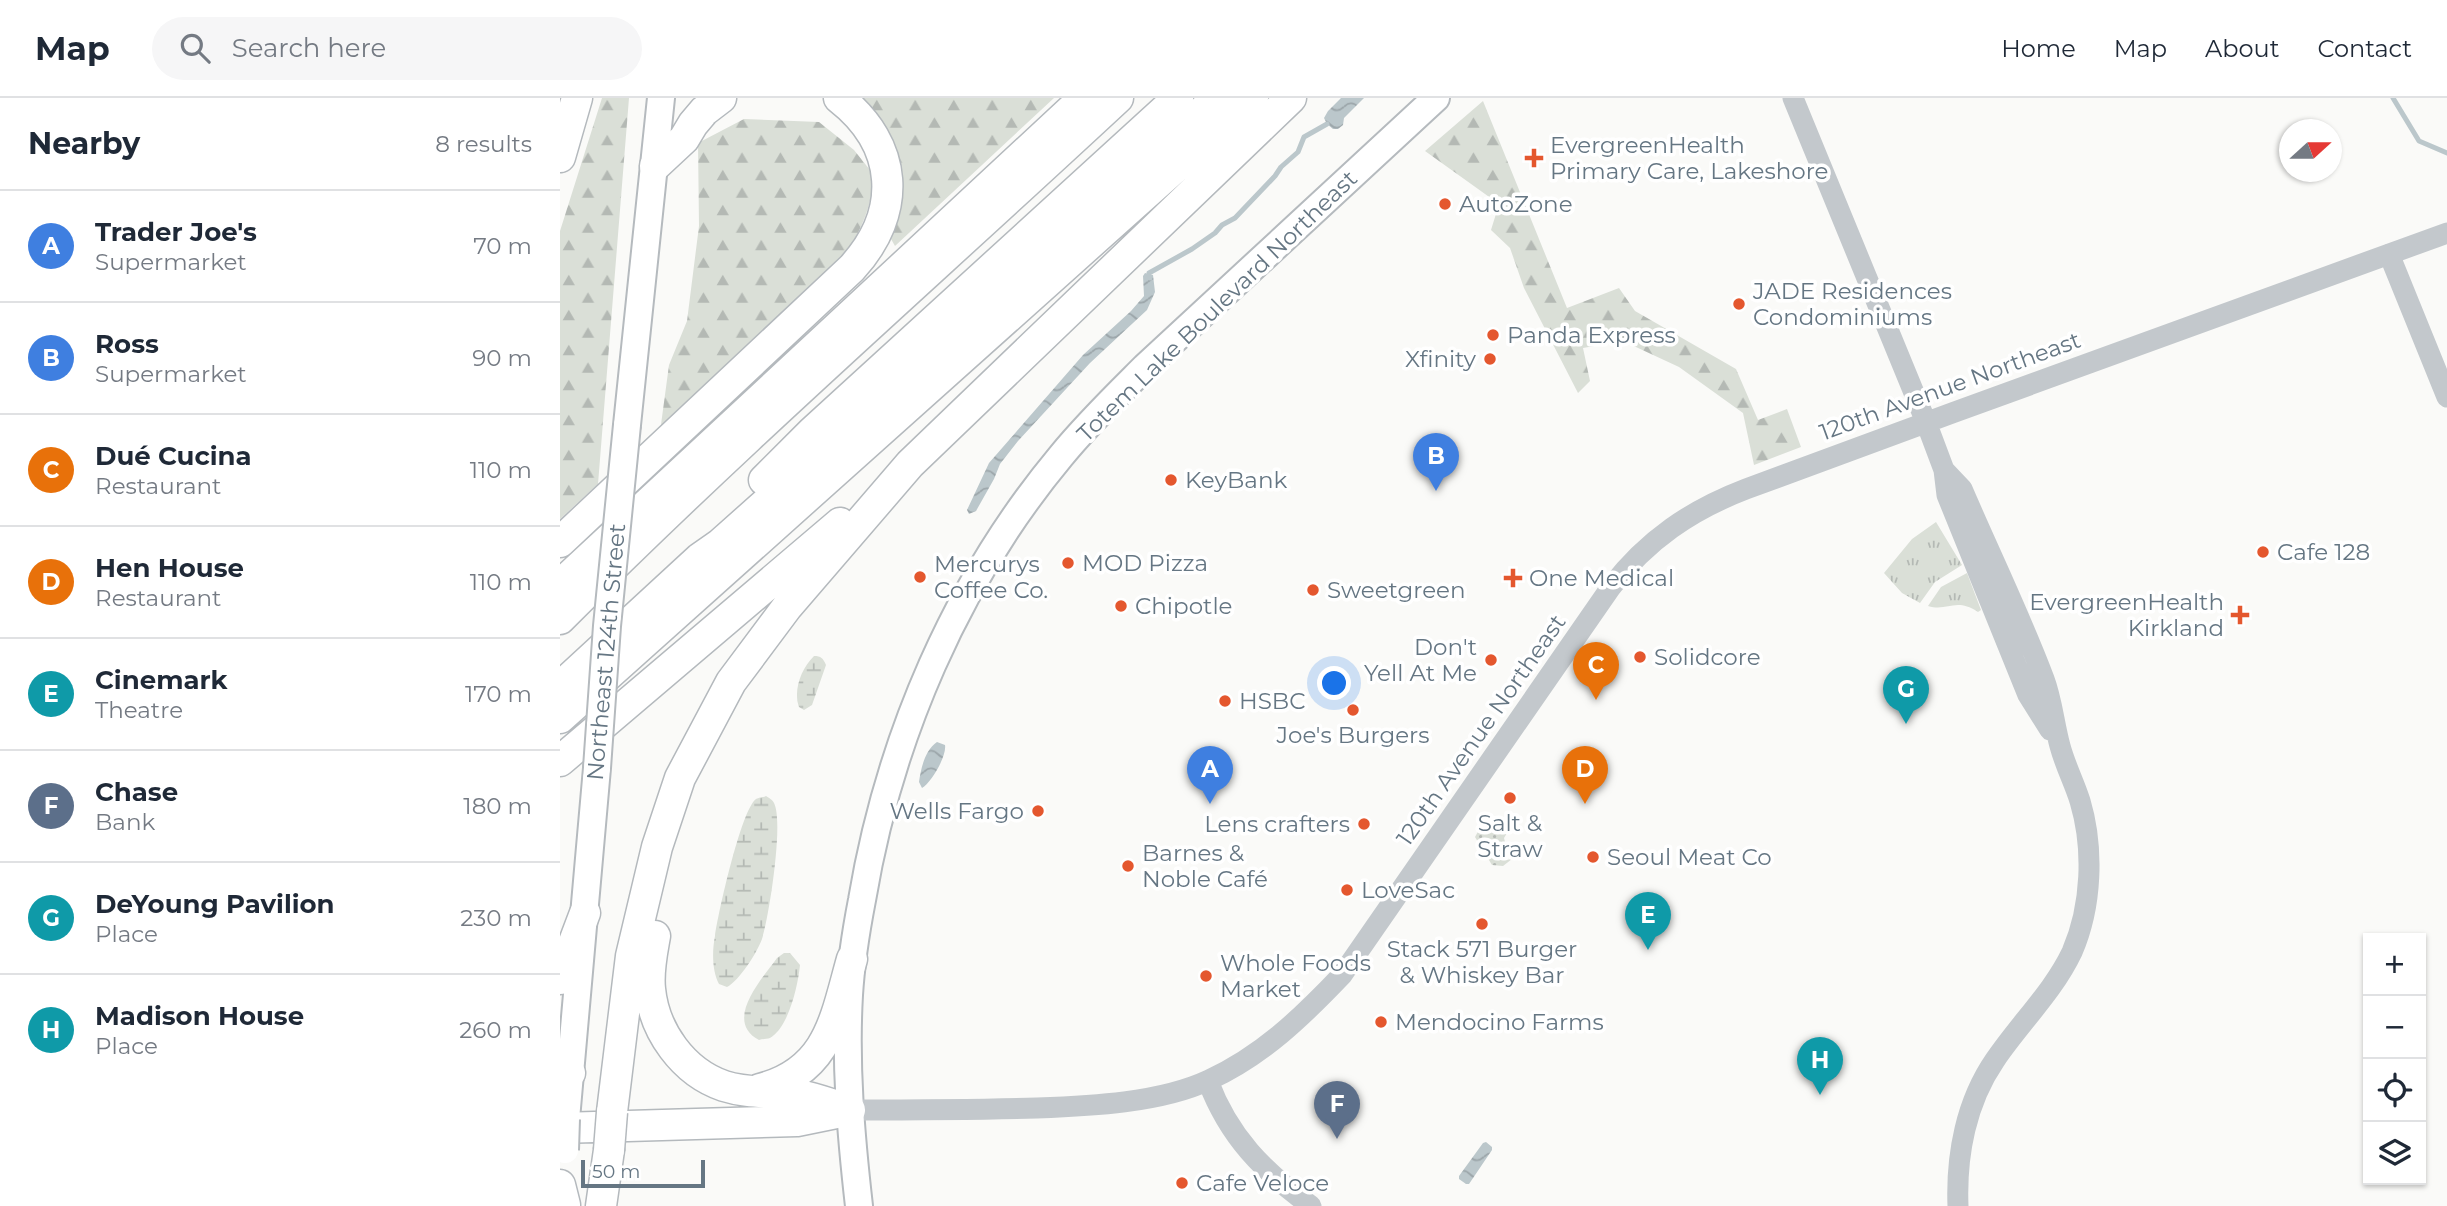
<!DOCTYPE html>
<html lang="en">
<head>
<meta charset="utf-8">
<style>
  body { margin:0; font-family:Montserrat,sans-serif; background:#f6f6f7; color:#1f2937 }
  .controls { position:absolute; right:21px; bottom:21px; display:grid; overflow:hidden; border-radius:0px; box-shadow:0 2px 5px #0004 }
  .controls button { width:63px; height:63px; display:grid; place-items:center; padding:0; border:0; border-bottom:2px solid #e0e1e3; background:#fff; color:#1f2937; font:35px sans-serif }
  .compass { position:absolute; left:1719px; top:21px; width:63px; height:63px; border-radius:50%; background:#fff; box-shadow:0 2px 5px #0004; rotate:69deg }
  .scale { position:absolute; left:21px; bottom:18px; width:124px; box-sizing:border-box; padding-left:7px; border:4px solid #657683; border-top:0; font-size:19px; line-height:24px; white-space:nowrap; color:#657683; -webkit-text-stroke:5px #fff; paint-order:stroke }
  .you { position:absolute; left:775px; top:586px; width:24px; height:24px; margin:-18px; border:5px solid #fff; border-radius:50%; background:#1a73e8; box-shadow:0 0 0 10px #1a73e833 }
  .badge { display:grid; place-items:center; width:46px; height:46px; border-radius:50%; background:#0f766e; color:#fff; font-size:23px; font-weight:700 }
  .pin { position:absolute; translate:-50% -58px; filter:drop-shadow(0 2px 4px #0008) }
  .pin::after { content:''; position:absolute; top:37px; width:24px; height:21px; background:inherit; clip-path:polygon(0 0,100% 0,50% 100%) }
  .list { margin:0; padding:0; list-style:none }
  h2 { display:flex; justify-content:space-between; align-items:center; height:91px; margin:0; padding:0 28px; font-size:30px }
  h2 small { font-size:23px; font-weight:400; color:#747a83 }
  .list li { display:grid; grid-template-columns:46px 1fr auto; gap:21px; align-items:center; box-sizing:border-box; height:112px; padding:0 28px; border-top:2px solid #e0e1e3 }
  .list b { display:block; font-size:26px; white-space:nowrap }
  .list p { margin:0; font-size:23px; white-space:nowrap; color:#747a83 }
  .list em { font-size:23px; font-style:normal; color:#747a83 }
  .icon { flex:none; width:38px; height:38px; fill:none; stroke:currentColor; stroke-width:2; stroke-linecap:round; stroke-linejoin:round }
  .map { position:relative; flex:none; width:1887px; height:1108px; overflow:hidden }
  header { display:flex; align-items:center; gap:42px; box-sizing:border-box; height:98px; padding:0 35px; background:#fff; border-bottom:2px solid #e0e1e3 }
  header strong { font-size:33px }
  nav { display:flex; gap:38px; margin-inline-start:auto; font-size:24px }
  .search { width:490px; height:63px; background:#f6f6f7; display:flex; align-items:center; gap:18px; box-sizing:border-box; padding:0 24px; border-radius:38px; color:#747a83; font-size:26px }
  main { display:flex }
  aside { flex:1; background:#fff }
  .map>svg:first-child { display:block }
</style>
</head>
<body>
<header>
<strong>Map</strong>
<div class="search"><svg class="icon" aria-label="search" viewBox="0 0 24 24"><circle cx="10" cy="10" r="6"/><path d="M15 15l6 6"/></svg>Search here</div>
<nav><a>Home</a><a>Map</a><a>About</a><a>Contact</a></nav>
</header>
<main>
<aside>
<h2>Nearby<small>8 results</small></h2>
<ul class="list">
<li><span class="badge" style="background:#3f7fe0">A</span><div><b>Trader Joe's</b><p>Supermarket</p></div><em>70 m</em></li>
<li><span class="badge" style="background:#3f7fe0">B</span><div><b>Ross</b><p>Supermarket</p></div><em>90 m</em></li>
<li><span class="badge" style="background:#e8710a">C</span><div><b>Dué Cucina</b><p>Restaurant</p></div><em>110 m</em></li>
<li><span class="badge" style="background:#e8710a">D</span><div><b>Hen House</b><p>Restaurant</p></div><em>110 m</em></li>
<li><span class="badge" style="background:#0f9aa8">E</span><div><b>Cinemark</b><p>Theatre</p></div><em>170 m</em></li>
<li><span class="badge" style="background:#5c6f8a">F</span><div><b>Chase</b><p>Bank</p></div><em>180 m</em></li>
<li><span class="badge" style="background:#0f9aa8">G</span><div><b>DeYoung Pavilion</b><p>Place</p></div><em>230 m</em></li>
<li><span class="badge" style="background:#0f9aa8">H</span><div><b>Madison House</b><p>Place</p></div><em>260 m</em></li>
</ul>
</aside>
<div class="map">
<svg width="1887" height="1108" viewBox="0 0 1887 1108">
  <defs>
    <pattern id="grass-tufts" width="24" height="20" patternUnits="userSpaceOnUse" patternTransform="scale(1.75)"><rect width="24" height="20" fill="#dadfd7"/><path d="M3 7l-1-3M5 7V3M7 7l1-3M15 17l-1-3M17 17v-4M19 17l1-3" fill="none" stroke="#b4b9b4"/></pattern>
    <pattern id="forest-firs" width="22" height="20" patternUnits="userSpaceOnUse" patternTransform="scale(1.75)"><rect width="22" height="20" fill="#dadfd7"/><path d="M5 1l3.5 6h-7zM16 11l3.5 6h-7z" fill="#b4b9b4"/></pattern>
    <pattern id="wetland-marsh" width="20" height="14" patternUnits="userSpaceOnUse" patternTransform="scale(1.75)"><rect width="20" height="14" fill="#dadfd7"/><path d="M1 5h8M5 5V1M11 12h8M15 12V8" fill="none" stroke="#b4b9b4"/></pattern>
    <pattern id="park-dots" width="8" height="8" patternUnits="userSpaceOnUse" patternTransform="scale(1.75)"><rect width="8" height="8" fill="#dadfd7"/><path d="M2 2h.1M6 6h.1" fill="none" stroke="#b4b9b4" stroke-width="1.8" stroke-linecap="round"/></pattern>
    <pattern id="water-waves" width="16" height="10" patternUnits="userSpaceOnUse" patternTransform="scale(1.75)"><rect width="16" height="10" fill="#bbc7cb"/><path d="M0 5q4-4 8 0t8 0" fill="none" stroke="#9ca6aa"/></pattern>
  </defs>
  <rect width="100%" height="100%" fill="#fafaf8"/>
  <!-- grass -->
  <path fill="url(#grass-tufts)" d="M 1376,424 L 1402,467 L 1375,484 L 1360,505 L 1342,495 L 1324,475 L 1352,441 Z
    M 1407,475 L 1421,512 L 1418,514 C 1395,499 1388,514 1368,508 L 1381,489 Z"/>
  <!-- forest -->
  <path fill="url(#forest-firs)" d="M 42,0 L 69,0 L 38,386 L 0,421 L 0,133 Z
    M 301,0 L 494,0 L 335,148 L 331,141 C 334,131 339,120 341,109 C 348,68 333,26 301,0 Z
    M 923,3 L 1007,210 L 1059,190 L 1075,213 L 1176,271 L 1198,322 L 1227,311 L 1241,349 L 1194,367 L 1183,315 L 1119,269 L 1063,243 L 1023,250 L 1030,283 L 1018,295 L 964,190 L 950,150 L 931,132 L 939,106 L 865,53 Z
    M 184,21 L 259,24 L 294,52 L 314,77 C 311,114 299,136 279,167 L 100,334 L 109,267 L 127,223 L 139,128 L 138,45 Z"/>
  <!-- wetland -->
  <path fill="url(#wetland-marsh)" d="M 254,558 C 261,558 263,560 266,567 L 252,607 L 244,612 L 239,609 C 233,592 241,571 254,558 Z
    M 206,698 C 209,700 213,702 214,705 C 224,724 209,819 202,841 C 197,855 179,883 167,889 L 159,886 C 152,873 152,853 155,838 C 158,816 181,712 196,701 C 197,700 205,699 206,698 Z
    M 224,855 L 230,855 L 240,867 C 238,887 229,929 210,940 C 207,941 203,941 199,942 C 163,923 202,881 217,860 Z"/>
  <!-- park -->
  <path fill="url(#park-dots)" d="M 930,724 L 939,727 L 947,735 L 944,740 L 946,748 L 940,752 L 946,762 L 952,761 L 943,768 L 932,767 L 915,739 L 921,728 Z"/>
  <!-- water -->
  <path fill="url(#water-waves)" d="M 781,0 L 804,0 L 784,20 L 783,27 L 778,31 L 773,31 L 767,26 L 764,20 L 768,13 Z
    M 585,175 L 593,177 L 595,194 L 587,212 L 530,265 L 458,343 L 440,366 L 434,381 L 416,413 L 409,416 L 407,412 L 429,365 L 523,257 L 571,213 L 584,198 L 583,178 Z
    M 377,644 L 385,647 C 387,658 371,685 362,690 L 359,684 C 361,670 365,652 377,644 Z
    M 926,1044 L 932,1049 L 932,1052 L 909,1086 L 906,1086 L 899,1081 L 899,1078 L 923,1045 Z"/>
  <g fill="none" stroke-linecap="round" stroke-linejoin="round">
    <!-- stream -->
    <path stroke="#bbc7cb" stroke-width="5" d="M 1833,0 L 1859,43 L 1887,55
      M 590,180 L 589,175 L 632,151 L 655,135 L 662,127 L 675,120 L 715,78 L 721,69 L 738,54 L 744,39 L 767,26"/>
    <!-- major casing -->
    <g stroke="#b5babe" stroke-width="30">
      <path id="major" d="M 67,327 L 101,0
        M 6,1021 L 37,670
        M 299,1108 C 291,1038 285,967 289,897 C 291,865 296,833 302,802 C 329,641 396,484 501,358 C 527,326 556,298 585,269 L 876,0"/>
    </g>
    <!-- highway casing -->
    <g stroke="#b4b9bd" stroke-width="33">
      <path id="highway" d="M 0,59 L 17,0
        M 95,68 L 124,41 L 133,26 L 144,13 L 161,0
        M 204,382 L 252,334 L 618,0
        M 0,444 L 292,170 C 343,114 339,47 279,0
        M 0,487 L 524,0
        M 0,521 C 180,341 372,173 558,0
        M 0,589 L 140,460 L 160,446 L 468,172 L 657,0
        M 0,620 L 693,0
        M 0,663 L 280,425
        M 95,838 C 92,855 88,873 90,891 C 94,933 123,974 164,988 C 189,996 214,993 239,997 C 256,1000 273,1007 290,1012
        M 0,881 L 25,815
        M 0,976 L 10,975
        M 200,991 C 269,973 275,921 292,861
        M 52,1014 L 71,858 L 97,749 L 120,680 L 171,584 L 227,509 L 350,366 L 731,0
        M 0,1030 L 237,1023 L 286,1013
        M 0,1087 L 5,1107
        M 41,1108 L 49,1052"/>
    </g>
    <!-- minor -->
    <path stroke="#c3c8cc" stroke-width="21" d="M 1233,0 L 1366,324 L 1384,372 L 1387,397 L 1468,597 L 1490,632
      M 1829,156 L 1887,299
      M 1384,372 L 1402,391 C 1429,454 1460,517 1484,581 C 1492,602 1494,626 1500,648 C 1505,667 1514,684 1520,703 C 1534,750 1532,808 1512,854 C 1493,894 1460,925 1435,962 C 1406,1004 1396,1057 1398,1108
      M 648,983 C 669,1039 703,1073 751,1108
      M 290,1012 C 352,1012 414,1012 477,1010 C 530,1008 600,1005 649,982 C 703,957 742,919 782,877 L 1051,489 C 1087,442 1131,412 1186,391 C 1419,304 1653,221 1887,135"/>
    <!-- major -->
    <use href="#major" stroke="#fff" stroke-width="26"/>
    <!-- highway -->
    <use href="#highway" stroke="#fff" stroke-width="30"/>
    <!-- major-bridge casing -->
    <g stroke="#b5babe" stroke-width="30" stroke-linecap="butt">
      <path id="major-bridge" d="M 37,670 L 47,528 L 67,327
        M 5,1052 L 6,1021"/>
    </g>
    <!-- highway-bridge casing -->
    <g stroke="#b4b9bd" stroke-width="33" stroke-linecap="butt">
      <path id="highway-bridge" d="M 49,1052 L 52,1014"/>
    </g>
    <!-- major-bridge -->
    <use href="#major-bridge" stroke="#fff" stroke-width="26"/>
    <!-- highway-bridge -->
    <use href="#highway-bridge" stroke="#fff" stroke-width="30"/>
  </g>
  <!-- markers -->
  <g fill="#e4572e" stroke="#fff" stroke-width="2.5">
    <path d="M970.5 49.5h7v7h7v7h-7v7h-7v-7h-7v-7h7z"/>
    <circle cx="885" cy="106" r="7"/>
    <circle cx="1179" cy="206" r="7"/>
    <circle cx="933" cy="237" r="7"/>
    <circle cx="930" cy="261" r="7"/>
    <circle cx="611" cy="382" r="7"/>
    <circle cx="1703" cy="454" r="7"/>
    <circle cx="508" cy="465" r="7"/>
    <circle cx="360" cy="479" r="7"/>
    <path d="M949.5 469.5h7v7h7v7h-7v7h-7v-7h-7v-7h7z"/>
    <circle cx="753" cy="492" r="7"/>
    <circle cx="561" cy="508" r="7"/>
    <path d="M1676.5 506.5h7v7h7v7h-7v7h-7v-7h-7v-7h7z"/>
    <circle cx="1080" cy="559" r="7"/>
    <circle cx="931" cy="562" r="7"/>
    <circle cx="665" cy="603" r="7"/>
    <circle cx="793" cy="612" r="7"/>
    <circle cx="950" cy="700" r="7"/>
    <circle cx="478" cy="713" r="7"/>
    <circle cx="804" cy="726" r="7"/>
    <circle cx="1033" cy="759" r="7"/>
    <circle cx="568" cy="768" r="7"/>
    <circle cx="787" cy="792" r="7"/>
    <circle cx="922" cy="826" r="7"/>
    <circle cx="646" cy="878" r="7"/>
    <circle cx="821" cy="924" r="7"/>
    <circle cx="622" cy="1085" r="7"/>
  </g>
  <g text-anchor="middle" stroke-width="7" stroke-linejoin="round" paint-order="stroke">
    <!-- poi labels -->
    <g font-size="23" fill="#657683" stroke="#fff" text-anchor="start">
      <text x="990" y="55">EvergreenHealth<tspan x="990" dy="26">Primary Care, Lakeshore</tspan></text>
      <text x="899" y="114">AutoZone</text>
      <text x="1193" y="201">JADE Residences<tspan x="1193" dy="26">Condominiums</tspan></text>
      <text x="947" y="245">Panda Express</text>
      <text x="916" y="269" text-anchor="end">Xfinity</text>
      <text x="625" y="390">KeyBank</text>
      <text x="1717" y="462">Cafe 128</text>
      <text x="522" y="473">MOD Pizza</text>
      <text x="374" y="474">Mercurys<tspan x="374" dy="26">Coffee Co.</tspan></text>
      <text x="969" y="488">One Medical</text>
      <text x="767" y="500">Sweetgreen</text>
      <text x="1664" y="512" text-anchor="end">EvergreenHealth<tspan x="1664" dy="26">Kirkland</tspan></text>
      <text x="575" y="516">Chipotle</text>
      <text x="917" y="557" text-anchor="end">Don't<tspan x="917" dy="26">Yell At Me</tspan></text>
      <text x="1094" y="567">Solidcore</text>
      <text x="679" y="611">HSBC</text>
      <text x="793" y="645" text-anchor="middle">Joe's Burgers</text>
      <text x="464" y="721" text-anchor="end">Wells Fargo</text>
      <text x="950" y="733" text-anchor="middle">Salt &amp;<tspan x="950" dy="26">Straw</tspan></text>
      <text x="790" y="734" text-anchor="end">Lens crafters</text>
      <text x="582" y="763">Barnes &amp;<tspan x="582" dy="26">Noble Café</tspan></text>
      <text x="1047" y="767">Seoul Meat Co</text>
      <text x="801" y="800">LoveSac</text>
      <text x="922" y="859" text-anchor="middle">Stack 571 Burger<tspan x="922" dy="26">&amp; Whiskey Bar</tspan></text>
      <text x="660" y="873">Whole Foods<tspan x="660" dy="26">Market</tspan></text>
      <text x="835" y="932">Mendocino Farms</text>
      <text x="636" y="1093">Cafe Veloce</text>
    </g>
    <!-- street labels -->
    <g font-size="23" fill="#657683" stroke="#fff">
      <text transform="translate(657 208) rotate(-44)" y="8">Totem Lake Boulevard Northeast</text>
      <text transform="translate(1390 288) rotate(-20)" y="8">120th Avenue Northeast</text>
      <text transform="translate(46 554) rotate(-85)" y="8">Northeast 124th Street</text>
      <text transform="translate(921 632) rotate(-55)" y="8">120th Avenue Northeast</text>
    </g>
  </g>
</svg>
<div class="controls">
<button>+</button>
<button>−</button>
<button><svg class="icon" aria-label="locate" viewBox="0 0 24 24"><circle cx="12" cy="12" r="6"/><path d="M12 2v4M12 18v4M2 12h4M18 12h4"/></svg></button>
<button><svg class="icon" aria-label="layers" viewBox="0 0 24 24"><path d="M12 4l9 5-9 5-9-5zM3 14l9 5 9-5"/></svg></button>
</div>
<svg class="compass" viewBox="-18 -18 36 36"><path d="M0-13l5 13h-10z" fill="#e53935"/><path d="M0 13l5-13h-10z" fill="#747a83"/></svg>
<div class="scale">50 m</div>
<div class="you"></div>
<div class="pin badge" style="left:650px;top:706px;background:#3f7fe0">A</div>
<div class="pin badge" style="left:876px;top:393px;background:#3f7fe0">B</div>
<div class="pin badge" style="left:1036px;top:602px;background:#e8710a">C</div>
<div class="pin badge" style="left:1025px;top:706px;background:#e8710a">D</div>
<div class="pin badge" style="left:1088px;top:852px;background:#0f9aa8">E</div>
<div class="pin badge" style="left:777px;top:1041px;background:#5c6f8a">F</div>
<div class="pin badge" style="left:1346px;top:626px;background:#0f9aa8">G</div>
<div class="pin badge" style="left:1260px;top:997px;background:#0f9aa8">H</div>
</div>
</main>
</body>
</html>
